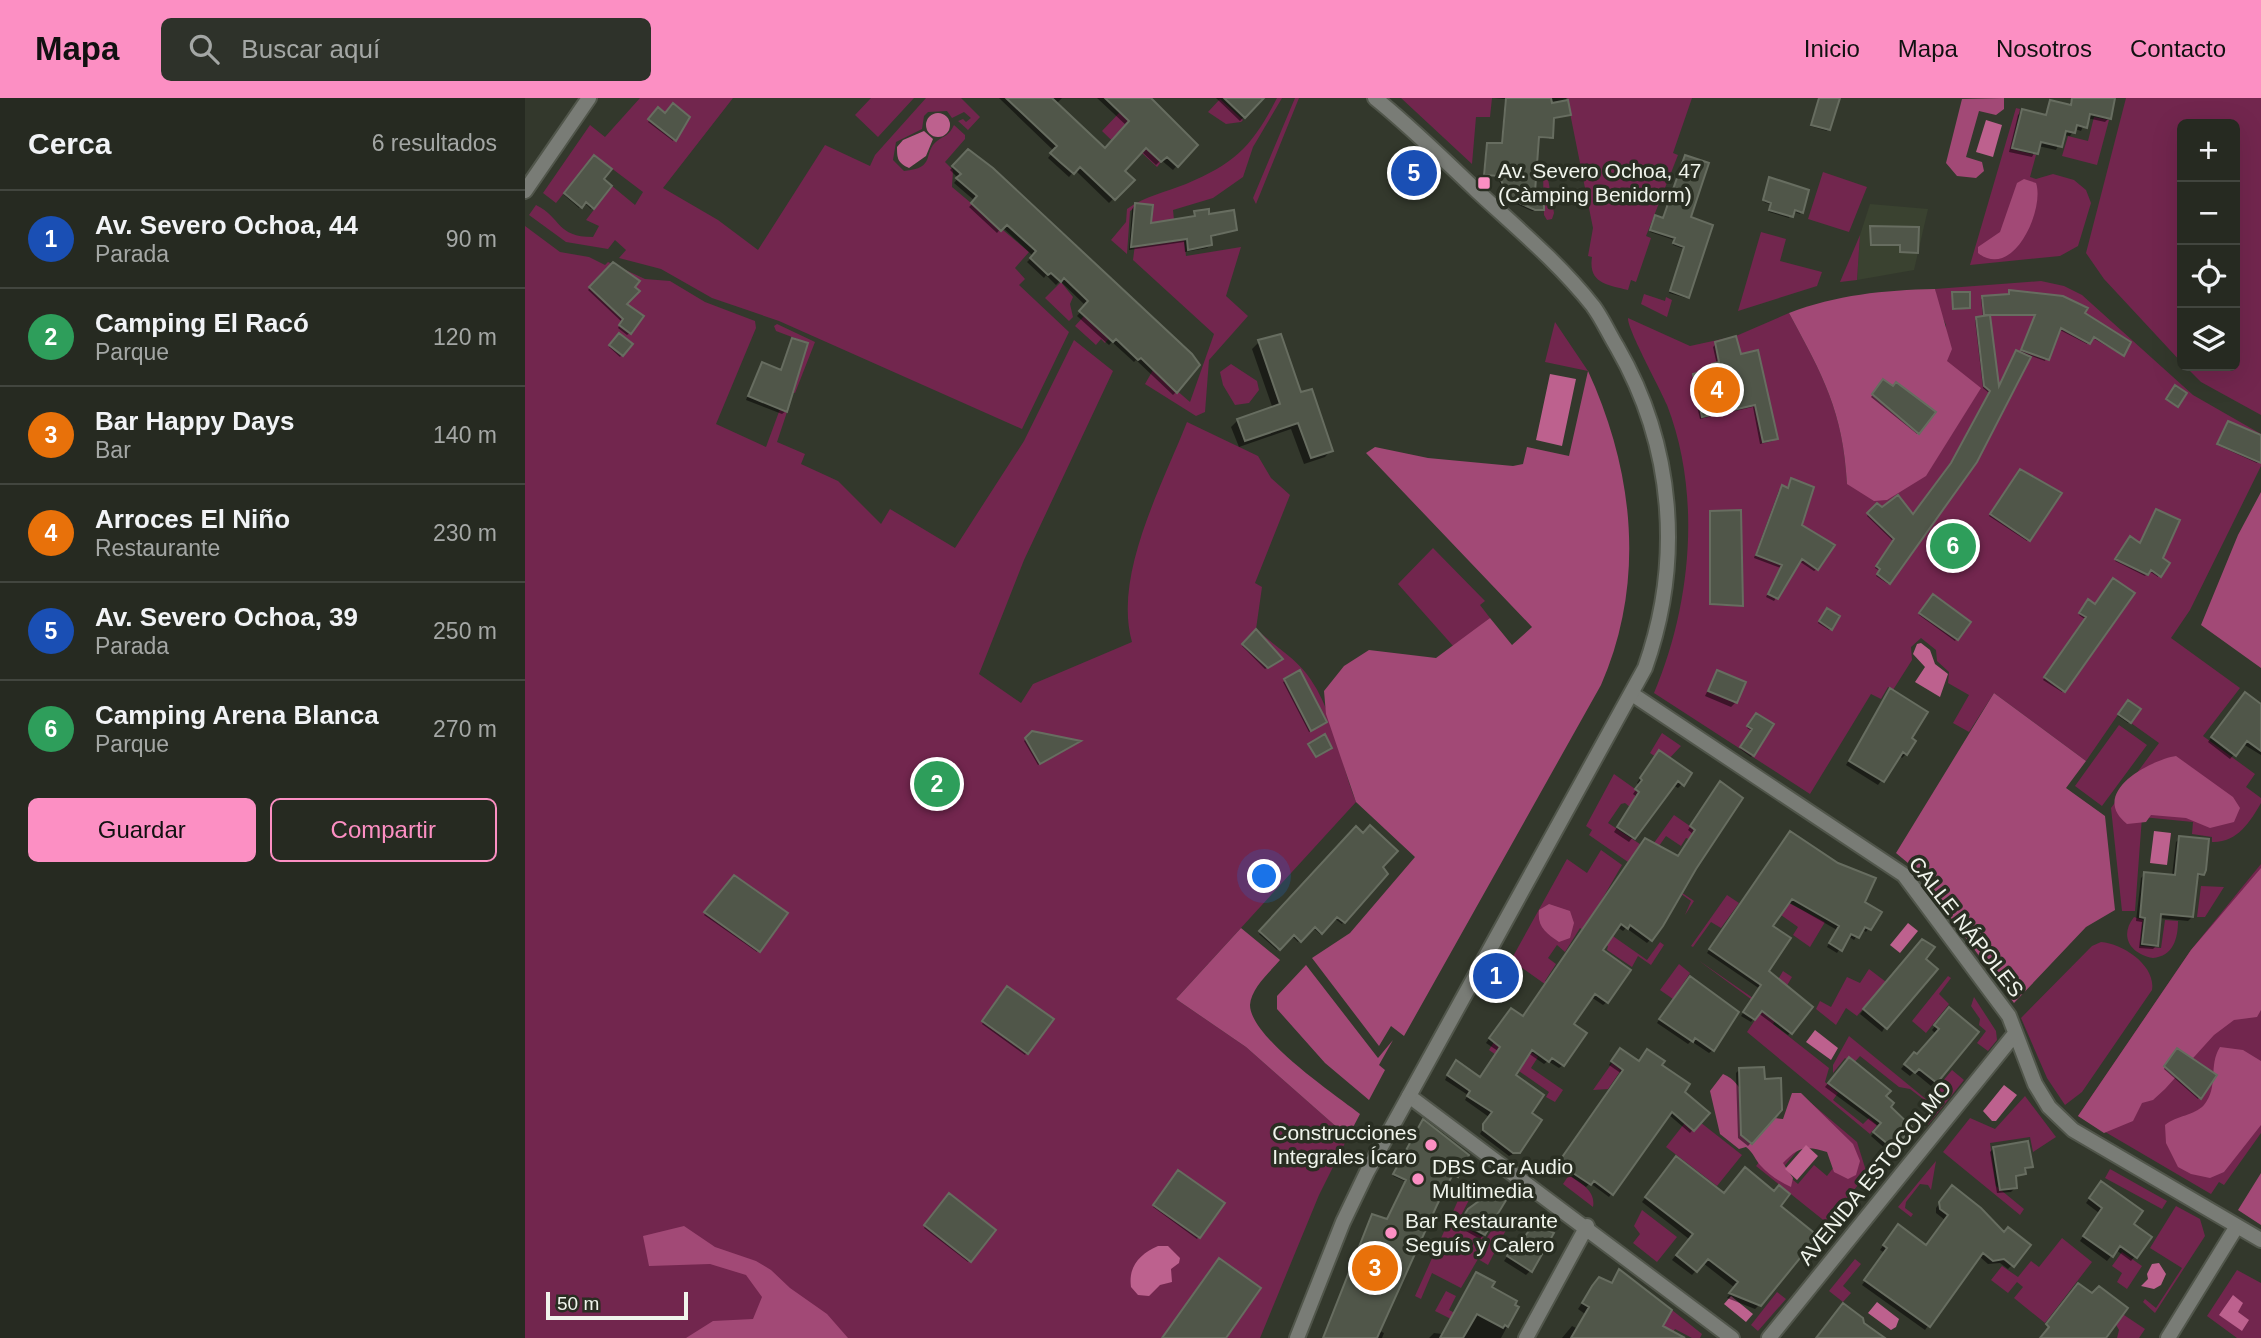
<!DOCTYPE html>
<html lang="es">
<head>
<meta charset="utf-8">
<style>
  body { margin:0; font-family:Helvetica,sans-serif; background:#2e322a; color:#f1f3f6 }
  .controls { position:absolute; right:21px; top:21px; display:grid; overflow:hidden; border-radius:10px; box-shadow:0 7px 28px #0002 }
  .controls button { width:63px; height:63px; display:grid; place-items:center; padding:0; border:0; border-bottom:2px solid #42463f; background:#262a21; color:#f1f3f6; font:35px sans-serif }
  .scale { position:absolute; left:21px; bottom:18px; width:142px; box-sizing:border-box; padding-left:7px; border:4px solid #f0f4ec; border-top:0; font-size:19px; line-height:24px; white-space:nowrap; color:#f0f4ec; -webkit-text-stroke:5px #292e22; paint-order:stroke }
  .you { position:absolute; left:740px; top:779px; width:24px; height:24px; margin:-18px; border:5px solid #fff; border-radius:50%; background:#1a73e8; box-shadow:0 0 0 10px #1a73e833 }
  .badge { display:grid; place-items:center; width:46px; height:46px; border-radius:50%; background:#fc8fc3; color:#fff; font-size:23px; font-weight:700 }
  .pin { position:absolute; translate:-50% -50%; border:4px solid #fff; box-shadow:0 2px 7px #0006 }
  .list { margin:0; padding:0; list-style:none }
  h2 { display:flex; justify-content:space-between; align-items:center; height:91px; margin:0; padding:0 28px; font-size:30px }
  h2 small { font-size:23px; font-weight:400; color:#a4a7a5 }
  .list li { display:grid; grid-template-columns:46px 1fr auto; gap:21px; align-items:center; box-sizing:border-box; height:98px; padding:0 28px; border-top:2px solid #42463f }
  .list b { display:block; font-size:26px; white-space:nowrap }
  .list p { margin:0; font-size:23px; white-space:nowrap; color:#a4a7a5 }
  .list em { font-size:23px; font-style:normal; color:#a4a7a5 }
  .actions { display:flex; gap:14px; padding:21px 28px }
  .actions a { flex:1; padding:16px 0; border:2px solid #fc8fc3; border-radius:10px; text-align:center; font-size:24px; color:#fc8fc3 }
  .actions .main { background:#fc8fc3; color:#111 }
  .icon { flex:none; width:38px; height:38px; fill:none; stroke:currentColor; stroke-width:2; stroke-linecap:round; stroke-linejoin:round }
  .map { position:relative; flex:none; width:1736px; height:1240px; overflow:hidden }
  header { display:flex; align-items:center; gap:42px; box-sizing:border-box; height:98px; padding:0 35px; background:#fc8fc3; color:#111 }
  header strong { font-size:33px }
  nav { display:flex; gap:38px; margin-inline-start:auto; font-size:24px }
  .search { width:490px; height:63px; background:#2e322a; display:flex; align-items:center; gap:18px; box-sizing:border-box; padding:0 24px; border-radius:10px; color:#a4a7a5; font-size:26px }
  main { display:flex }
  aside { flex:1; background:#262a21 }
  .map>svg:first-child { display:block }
</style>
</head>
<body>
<header>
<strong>Mapa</strong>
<div class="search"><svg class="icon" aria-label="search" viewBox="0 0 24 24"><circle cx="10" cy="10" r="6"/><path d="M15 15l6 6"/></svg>Buscar aquí</div>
<nav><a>Inicio</a><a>Mapa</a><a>Nosotros</a><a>Contacto</a></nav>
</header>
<main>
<aside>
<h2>Cerca<small>6 resultados</small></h2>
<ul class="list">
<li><span class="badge" style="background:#1a4fb4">1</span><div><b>Av. Severo Ochoa, 44</b><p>Parada</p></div><em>90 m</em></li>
<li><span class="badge" style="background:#2e9e5b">2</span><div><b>Camping El Racó</b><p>Parque</p></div><em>120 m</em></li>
<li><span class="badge" style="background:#e8710a">3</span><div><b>Bar Happy Days</b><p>Bar</p></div><em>140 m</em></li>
<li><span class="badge" style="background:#e8710a">4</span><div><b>Arroces El Niño</b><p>Restaurante</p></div><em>230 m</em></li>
<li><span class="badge" style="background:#1a4fb4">5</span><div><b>Av. Severo Ochoa, 39</b><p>Parada</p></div><em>250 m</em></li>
<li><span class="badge" style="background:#2e9e5b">6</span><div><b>Camping Arena Blanca</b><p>Parque</p></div><em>270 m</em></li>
</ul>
<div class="actions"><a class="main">Guardar</a><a>Compartir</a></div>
</aside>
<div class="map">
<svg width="1736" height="1240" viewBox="0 0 1736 1240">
  <rect width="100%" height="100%" fill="#33382c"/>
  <!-- built -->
  <path fill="#3a4230" d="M 1345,106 L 1403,111 L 1389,172 L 1332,182 L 1335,137 Z"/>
  <!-- green -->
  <path fill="#72264e" d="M 115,0 L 208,0 L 138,90 L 193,122 L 233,152 L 300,47 L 345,68 L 350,57 L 401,0 L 436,0 L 455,19 L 443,32 L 433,23 L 438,21 L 441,24 L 446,20 L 439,14 L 427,20 L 422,13 L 403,14 L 399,18 L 397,31 L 371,44 L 368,62 L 379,73 C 412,70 397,55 412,43 C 420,37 424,38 429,27 L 440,37 L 440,41 L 420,64 L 428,72 L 427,89 L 504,154 L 490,170 L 500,181 L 494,187 L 544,234 L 497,331 L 254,223 L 187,200 L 136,171 L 94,160 L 101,152 L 90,142 L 83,151 L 41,144 L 4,117 L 11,107 C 37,120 31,139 68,139 L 74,128 L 61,122 L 87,88 L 110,107 L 118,94 L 69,57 L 31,105 L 18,95 L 65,27 L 80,39 Z
    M 346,0 L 389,0 L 353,39 L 330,17 Z
    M 752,0 L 757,0 L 728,49 L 718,79 L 688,100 L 648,112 L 651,142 L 659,141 L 661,158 L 716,149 L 701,198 L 723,218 L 684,262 L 680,314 L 671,318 L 620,286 L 628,272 L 665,304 L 689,236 L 608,162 L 615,107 L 605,113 L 602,156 L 586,142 L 601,124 L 602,111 C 620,98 641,94 661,86 C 711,65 728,47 752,0 Z
    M 770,0 L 774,0 L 731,106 L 728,100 Z
    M 876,0 L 967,0 L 965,19 L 951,19 L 947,66 Z
    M 1042,0 L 1167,0 L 1148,55 L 1153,57 L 1121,138 L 1126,140 L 1111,184 L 1106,182 L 1103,192 C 1082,187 1063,185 1067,159 L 1063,158 L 1068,130 Z
    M 1601,0 L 1736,0 L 1736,317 L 1676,284 L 1660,268 L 1710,268 L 1710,26 L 1657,26 L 1657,265 L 1579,181 L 1561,155 Z
    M 695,1 L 718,22 L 716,24 L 701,26 L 683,14 Z
    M 1491,10 L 1495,11 L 1486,51 L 1511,57 L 1505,79 L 1511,81 L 1528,76 L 1549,82 L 1561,92 L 1566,105 L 1553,148 L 1535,158 L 1445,167 Z
    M 595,14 L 617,35 L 624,53 L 636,64 L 632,69 L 617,55 L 609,64 L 577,33 Z
    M 1569,19 L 1584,22 L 1572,67 L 1537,58 L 1543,38 L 1563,43 Z
    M 1298,74 L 1342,89 L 1324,134 L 1283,121 Z
    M 1018,75 L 1022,75 L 1029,115 L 1027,121 L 1022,122 L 1019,117 Z
    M 0,128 L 35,154 L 64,159 L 80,167 L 83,164 L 120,181 L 145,183 L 180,204 L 230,223 L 231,230 L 191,326 L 241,349 L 255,311 L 262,314 L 252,344 L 280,356 L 276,366 L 313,383 L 356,426 L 365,411 L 430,450 L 499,343 L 549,242 L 588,273 L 499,462 L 454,576 L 496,605 L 508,586 L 607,544 C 588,477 637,388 662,324 L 733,358 L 746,380 L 765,397 L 730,485 L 737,489 L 731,531 C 749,548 773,561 786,582 C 810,617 815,665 831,704 L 651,901 L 721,949 L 823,1039 L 794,1097 L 735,1240 L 0,1240 Z
    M 1236,134 L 1261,141 L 1255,163 L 1297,174 L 1292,188 L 1213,213 Z
    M 1335,137 L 1332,182 L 1315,184 Z
    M 1516,183 L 1539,188 L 1557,197 L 1668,297 L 1736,336 L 1736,368 L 1665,512 L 1646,540 L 1715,590 L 1678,638 L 1730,676 L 1721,689 L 1736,700 L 1736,705 C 1725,724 1712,745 1687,744 L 1687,739 L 1667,736 L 1668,724 L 1617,719 L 1610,813 L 1597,813 L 1586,710 L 1634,645 L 1606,625 L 1615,611 L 1603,602 L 1561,663 L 1469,595 L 1444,634 L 1428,625 L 1444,597 L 1423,585 L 1424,574 L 1412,563 L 1411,552 L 1396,540 L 1386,549 L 1387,562 L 1368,592 L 1363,589 L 1356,601 L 1346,596 L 1285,696 L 1129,595 C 1166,508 1177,397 1142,307 C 1135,290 1102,231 1103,220 L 1165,248 L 1211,238 L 1264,215 C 1298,278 1318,313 1322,386 L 1422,263 L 1421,227 L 1413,209 L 1410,191 Z
    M 536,184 L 548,199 L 545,206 L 548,219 L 544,223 L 520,200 Z
    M 1119,196 L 1140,203 L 1141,199 L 1147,202 L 1142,219 L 1116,206 Z
    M 569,207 L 588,236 L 580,245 L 576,241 L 571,247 L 550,228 Z
    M 1030,224 L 1063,273 L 1020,264 Z
    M 252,226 L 290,244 L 270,295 L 266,294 L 283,245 L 251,233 L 249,228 Z
    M 706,266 L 732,283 L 734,292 L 724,305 L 710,307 L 698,287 L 695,274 Z
    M 908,450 L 960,503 L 955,507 L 965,520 L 929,549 L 873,486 Z
    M 1594,627 L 1622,647 L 1577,708 L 1550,688 Z
    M 1137,635 L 1156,648 L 1140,665 L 1125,655 Z
    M 1089,676 L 1120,698 L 1106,710 L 1100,705 L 1096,706 L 1083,725 L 1124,752 L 1149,717 L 1172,733 L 1166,742 L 1161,740 L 1156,748 L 1141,738 L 1129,755 L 1134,779 L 1169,803 L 1160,817 L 1166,803 L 1106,760 L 1103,764 L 1064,737 L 1067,732 L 1061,728 Z
    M 1076,752 L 1097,767 L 1065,822 L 1122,862 L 1135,844 L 1139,847 L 1126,867 L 1113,858 L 1107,869 L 1082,852 L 1083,848 L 1055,830 L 1040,854 L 1032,847 L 1023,860 L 1031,866 L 1020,883 L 1048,906 L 986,862 L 1042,761 L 1062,775 Z
    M 1736,766 L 1736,858 L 1686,914 L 1695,920 L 1736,890 L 1736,1035 L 1699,1087 L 1694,1084 L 1686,1096 L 1553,1018 L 1666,852 Z
    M 1676,788 L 1699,789 L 1680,819 L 1672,819 Z
    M 1202,797 L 1214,805 L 1196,830 L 1186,824 L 1168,849 L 1166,848 Z
    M 1264,805 L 1300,824 L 1285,849 L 1268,837 L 1273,829 L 1256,817 Z
    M 1609,819 L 1618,822 L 1615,848 L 1636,850 L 1640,822 L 1653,823 C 1653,841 1648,858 1628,860 C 1605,856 1594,838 1609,819 Z
    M 1576,844 C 1599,846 1631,868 1627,892 L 1557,994 L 1540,1007 L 1522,980 L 1496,920 L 1567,848 Z
    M 1173,862 L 1238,907 L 1258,873 L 1267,879 L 1254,901 L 1261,907 L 1248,926 L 1304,970 L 1300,984 L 1313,995 L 1308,1002 L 1338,1026 L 1344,1020 L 1352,1027 L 1345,1036 L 1222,934 L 1238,910 Z
    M 1154,866 L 1165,875 L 1148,901 L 1135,892 Z
    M 1344,871 L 1361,884 L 1332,918 L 1321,910 L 1311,927 L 1291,911 L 1295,903 L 1306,909 L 1322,879 L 1335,885 Z
    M 1423,878 L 1426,880 L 1414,896 L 1424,906 L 1401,935 L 1387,923 Z
    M 1449,899 L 1471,933 L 1472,942 L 1463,953 L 1452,945 L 1461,933 L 1454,927 L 1455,921 L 1446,908 Z
    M 1324,938 L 1402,1002 L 1427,972 L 1439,982 L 1403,1027 L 1400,1025 L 1411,1011 L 1385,991 L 1374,989 L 1335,958 L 1328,966 L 1320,960 L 1308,975 L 1308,967 Z
    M 988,941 L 1013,959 L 1006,970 L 1038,992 L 1030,1004 L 1021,999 L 1024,994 L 964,952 L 969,944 L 981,952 Z
    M 1087,965 L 1096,972 L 1083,991 L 1068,992 Z
    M 1500,998 L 1531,1039 L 1508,1054 L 1505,1039 L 1465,1045 L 1471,1088 L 1499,1111 L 1495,1117 L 1418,1054 L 1445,1020 L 1470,1031 Z
    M 1286,1005 L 1332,1044 L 1342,1076 L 1302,1125 L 1231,1068 L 1261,1031 L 1278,1046 L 1256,1072 L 1273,1086 L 1289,1067 L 1302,1078 L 1315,1061 L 1270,1023 Z
    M 1166,1017 L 1217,1057 L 1192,1088 L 1141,1049 Z
    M 1411,1063 L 1406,1092 L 1403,1087 L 1395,1086 L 1381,1104 L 1380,1110 L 1388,1116 L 1386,1119 L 1373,1109 Z
    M 1585,1071 L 1642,1103 L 1637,1111 L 1580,1080 Z
    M 1044,1077 C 1056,1085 1071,1093 1068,1109 L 1038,1086 Z
    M 935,1098 L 944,1102 L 932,1125 L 961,1141 L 972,1124 L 982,1130 L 963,1167 L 953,1161 L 936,1190 L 907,1175 L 896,1201 L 890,1198 Z
    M 1651,1108 L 1675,1121 L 1680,1138 L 1630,1215 L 1618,1204 L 1620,1201 L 1631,1210 L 1657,1170 L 1625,1150 Z
    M 1117,1112 L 1152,1139 L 1132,1164 L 1108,1145 L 1115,1136 L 1109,1128 Z
    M 1537,1140 L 1567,1164 L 1520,1225 L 1489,1200 L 1498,1189 L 1492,1184 L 1483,1195 L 1466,1182 L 1477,1168 L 1493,1179 L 1506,1163 L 1514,1169 Z
    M 1597,1154 L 1617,1168 L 1602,1191 L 1592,1184 L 1597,1175 L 1587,1168 Z
    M 1330,1161 L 1336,1166 L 1318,1188 L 1326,1195 L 1318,1204 L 1304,1193 Z
    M 1712,1172 L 1736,1185 L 1736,1240 L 1712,1240 L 1682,1218 Z
    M 921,1193 L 931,1198 L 924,1212 L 938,1219 L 934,1225 L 910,1213 Z
    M 1252,1194 L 1261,1201 L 1233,1233 L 1226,1227 Z
    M 1147,1212 L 1177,1236 L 1175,1240 L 1167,1240 L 1150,1231 L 1144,1240 L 1131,1240 Z
    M 1596,1215 L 1620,1231 L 1614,1240 L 1592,1240 L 1594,1232 L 1590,1225 Z"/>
  <!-- forest -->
  <path fill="#a24976" d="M 1479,0 L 1479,11 L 1471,17 L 1454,13 L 1441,59 L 1457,64 L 1459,73 L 1451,80 L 1432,78 L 1421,65 L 1437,1 Z
    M 1499,81 L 1511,85 C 1520,110 1489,183 1453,155 L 1453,149 L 1475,134 L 1492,85 Z
    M 1410,191 L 1427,251 L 1422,263 L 1456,290 L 1401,378 L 1362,402 L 1349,403 L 1322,386 C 1318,313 1298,278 1264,215 C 1311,197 1359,192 1410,191 Z
    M 1063,273 C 1109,373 1121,484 1076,587 L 879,938 L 866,928 L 854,948 L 787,860 L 825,835 L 890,759 L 831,704 L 801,616 L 799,593 L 819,568 L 844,552 L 911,560 L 965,520 L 987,547 L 1007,529 L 841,355 L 850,349 L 903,360 L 988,368 L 998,366 L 1002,349 L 1044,358 Z
    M 1736,394 L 1736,570 L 1676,527 L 1713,437 Z
    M 1469,595 L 1561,663 L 1541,690 L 1580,718 L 1590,812 L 1561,829 L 1489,905 L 1389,770 L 1371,755 Z
    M 1651,658 L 1708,699 L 1715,710 L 1709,724 L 1685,730 L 1661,720 L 1626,717 L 1621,724 L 1602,726 C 1563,695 1625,662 1651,658 Z
    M 1736,770 L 1736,912 L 1732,919 L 1709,922 L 1689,937 L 1640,991 L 1628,1002 L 1617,1005 L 1608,1023 L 1579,1035 L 1553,1018 L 1666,852 Z
    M 1024,806 L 1045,813 L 1049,825 L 1045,840 L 1034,844 C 1021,835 1012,829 1014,812 Z
    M 716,830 L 755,862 C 745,874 726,890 725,907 C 725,939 810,997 835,1016 L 823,1039 L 721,949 L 651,901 Z
    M 781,867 L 853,960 L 868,942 L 854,967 L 860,972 L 844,1002 L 800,965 L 752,911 L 752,898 Z
    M 1695,949 L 1718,952 L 1736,963 L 1736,1027 L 1699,1074 L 1685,1080 L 1666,1076 L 1653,1069 L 1641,1045 L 1640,1027 C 1652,1017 1669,1018 1679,1007 C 1694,989 1683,968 1695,949 Z
    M 1198,976 C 1222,985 1219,1019 1258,1021 L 1267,995 L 1276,995 L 1328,1046 L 1335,1063 L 1331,1077 L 1323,1081 L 1309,1074 L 1302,1054 C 1281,1047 1273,1049 1258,1065 L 1268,1080 L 1266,1089 C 1255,1084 1244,1077 1236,1068 C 1230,1062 1229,1055 1221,1049 L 1214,1051 L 1195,1036 L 1185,993 Z
    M 1736,1075 L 1736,1127 L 1713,1112 Z
    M 159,1128 L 190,1149 L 231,1163 L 246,1172 L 265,1190 L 302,1216 L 323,1240 L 161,1240 L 188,1223 L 228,1221 L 237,1199 L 221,1177 L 185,1166 L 124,1168 L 118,1138 Z"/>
  <!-- water -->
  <path fill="#bd618e" d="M401 27a12 12 0 1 1 24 0a12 12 0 1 1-24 0Z
    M 1461,22 L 1477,27 L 1468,59 L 1451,54 Z
    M 399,33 L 408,41 L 401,58 L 384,70 C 373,65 372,61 372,49 L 378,42 Z
    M 1025,276 L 1051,281 L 1037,348 L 1011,342 Z
    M 1396,545 L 1405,552 L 1410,566 L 1423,576 L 1415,599 L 1390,584 L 1400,569 L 1388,556 L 1392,546 Z
    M 1629,733 L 1646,735 L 1642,767 L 1625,765 Z
    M 1383,825 L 1393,833 L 1375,855 L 1365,847 Z
    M 1290,932 L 1313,950 L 1306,962 L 1281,944 Z
    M 1479,987 L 1492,997 L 1471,1023 L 1467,1023 L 1458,1013 Z
    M 1281,1047 L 1293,1058 L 1272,1082 L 1260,1071 Z
    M 633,1148 L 643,1148 L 655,1160 L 654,1165 L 646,1171 L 647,1184 L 635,1187 L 624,1198 L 613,1197 L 606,1189 C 603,1168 615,1156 633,1148 Z
    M 1634,1165 L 1641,1176 L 1636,1187 L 1629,1191 L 1616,1188 L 1623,1181 L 1622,1176 L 1627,1166 Z
    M 1708,1197 L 1718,1205 L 1713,1214 L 1724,1222 L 1717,1233 L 1694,1217 Z
    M 1206,1198 L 1228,1216 L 1221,1224 L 1199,1206 Z
    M 1352,1204 L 1374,1221 L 1371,1229 L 1366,1232 L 1343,1215 Z"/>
  <!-- shadow -->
  <path fill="#0007" fill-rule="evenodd" d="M 474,0 L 537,0 L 531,6 L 580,52 L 602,28 L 572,0 L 622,0 L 670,47 L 648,72 L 636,62 L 631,67 L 616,53 L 598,73 L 607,82 L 584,105 L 550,72 L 544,79 L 523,60 L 529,53 Z
    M 691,0 L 737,0 L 715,23 Z
    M 969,0 L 1041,0 L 1045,17 L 1028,21 L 1024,41 L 1012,40 L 1008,96 L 1016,113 L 1007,113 L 973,98 L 981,97 L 972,79 L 958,78 L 961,48 L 976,47 L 980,1 Z
    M 1294,0 L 1314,0 L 1302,33 L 1285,28 Z
    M 1548,0 L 1577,0 L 1584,20 L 1580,24 L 1562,20 L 1556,33 L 1550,31 L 1545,38 L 1538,37 L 1531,52 L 1513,48 L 1507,59 L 1484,54 L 1493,17 L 1497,13 L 1519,18 L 1525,4 L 1543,8 Z
    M 133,12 L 140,17 L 162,19 L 148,43 L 123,24 Z
    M 443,54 L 662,283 L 648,297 L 611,262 L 609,264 L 587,244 L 584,247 L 552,218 L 561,208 L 535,183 L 531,187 L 521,177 L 519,180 L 502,164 L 508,158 L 477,129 L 472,135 L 444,109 L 450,103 L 429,85 L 433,80 L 425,72 Z
    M 69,59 L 77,82 L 84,88 L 66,111 L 59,104 L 54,110 L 39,97 Z
    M 1160,59 L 1163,120 L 1161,200 L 1144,195 L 1159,151 L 1148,147 L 1149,142 L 1125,134 L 1129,121 L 1138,121 Z
    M 1246,81 L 1276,114 L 1275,116 L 1267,113 L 1264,120 L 1244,114 L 1246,107 L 1239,104 Z
    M 610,107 L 624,128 L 667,120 L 670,115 L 710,132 L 684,140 L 685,147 L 682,150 L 660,154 L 659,144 L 604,152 L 607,111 Z
    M 1346,130 L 1391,154 L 1374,155 L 1374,148 L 1345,148 Z
    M 89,166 L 100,206 L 105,235 L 102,237 L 93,230 L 97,224 L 63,192 Z
    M 1484,194 L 1537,199 L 1597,257 L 1566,239 L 1562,246 L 1533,231 L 1520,263 L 1504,257 L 1451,363 L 1363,486 L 1351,478 L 1355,473 L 1350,470 L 1369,444 L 1342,418 L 1352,407 L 1357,412 L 1388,418 L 1425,368 L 1464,295 L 1458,290 L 1450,222 L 1458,220 L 1456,201 L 1483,198 ZM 1464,218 L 1510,218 L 1495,256 L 1472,292 Z
    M 1428,196 L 1444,210 L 1427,212 Z
    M 94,237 L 106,246 L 95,259 L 84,249 Z
    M 268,242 L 264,295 L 268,296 L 261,313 L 257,316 L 221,302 L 234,270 L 237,266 L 255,273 Z
    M 734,244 L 775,296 L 806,352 L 800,359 L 779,366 L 766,331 L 714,349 L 706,329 L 713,322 L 748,311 L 727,251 Z
    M 1191,246 L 1215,258 L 1251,340 L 1248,343 L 1235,346 L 1228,309 L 1175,321 L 1166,281 L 1185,274 L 1192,267 L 1188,249 Z
    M 1358,283 L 1409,314 L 1392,336 L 1346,299 Z
    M 1702,326 L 1736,341 L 1736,360 L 1732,365 L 1692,347 Z
    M 1494,375 L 1535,396 L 1502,443 L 1464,418 Z
    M 1266,382 L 1275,428 L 1292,471 L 1289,473 L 1274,463 L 1249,503 L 1241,499 L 1256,470 L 1229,460 L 1254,392 L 1261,391 Z
    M 1186,415 L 1216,507 L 1215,508 L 1184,507 Z
    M 1604,442 L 1636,461 L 1633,479 L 1624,473 L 1620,478 L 1590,463 Z
    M 1607,495 L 1537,594 L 1518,582 L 1561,522 L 1554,517 L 1562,505 L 1570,508 Z
    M 1408,498 L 1444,524 L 1430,543 L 1394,517 Z
    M 1300,514 L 1306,531 L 1304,532 L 1293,525 Z
    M 731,534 L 754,562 L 740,571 L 717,548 Z
    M 774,574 L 799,625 L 784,634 L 758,584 Z
    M 1192,574 L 1211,604 L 1206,609 L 1180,598 Z
    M 1365,592 L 1384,641 L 1381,656 L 1377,660 L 1374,657 L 1353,687 L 1321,667 Z
    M 1716,601 L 1736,609 L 1736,657 L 1718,646 L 1705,661 L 1683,644 Z
    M 1602,605 L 1605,624 L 1603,625 L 1593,618 Z
    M 1229,618 L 1228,657 L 1226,659 L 1215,651 L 1227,633 L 1222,630 Z
    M 507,635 L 553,644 L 513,667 L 499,643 Z
    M 1130,659 L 1157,686 L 1153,690 L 1148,687 L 1104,744 L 1089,734 L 1112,699 L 1108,696 L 1114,687 L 1112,685 Z
    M 1192,689 L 1126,841 L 1122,845 L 1101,830 L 1098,833 L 1092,829 L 1075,853 L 1082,904 L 1078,907 L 1066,899 L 1047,927 L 1038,967 L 1034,970 L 1023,963 L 1019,966 L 1003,955 L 989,977 L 1004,1015 L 993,1054 L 984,1058 L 955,1036 L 964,1019 L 940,1002 L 943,997 L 920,982 L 927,968 L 931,964 L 954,981 L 973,953 L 961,945 L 982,916 L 997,920 L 1152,760 L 1168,736 L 1163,732 Z
    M 831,731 L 856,769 L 817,826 L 809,820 L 795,836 L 787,829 L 773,844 L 766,837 L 752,852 L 734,836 Z
    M 1262,738 L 1338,805 L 1354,815 L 1341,834 L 1337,831 L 1329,842 L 1323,838 L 1312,855 L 1302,849 L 1312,832 L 1263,804 L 1246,829 L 1242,873 L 1266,934 L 1263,937 L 1233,915 L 1226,924 L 1216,918 L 1235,891 L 1182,855 Z
    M 1655,740 L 1678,776 L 1671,780 L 1667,819 L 1663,823 L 1634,820 L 1632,847 L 1628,851 L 1614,850 L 1617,824 L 1611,823 L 1616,780 L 1620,776 L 1647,778 L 1651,744 Z
    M 209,779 L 260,815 L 232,854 L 179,817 Z
    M 1393,847 L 1399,861 L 1357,934 L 1335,916 Z
    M 1161,883 L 1188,952 L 1184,955 L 1166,943 L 1163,946 L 1132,925 Z
    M 482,890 L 526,921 L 500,957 L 457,926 Z
    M 1420,916 L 1452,934 L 1406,988 L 1389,974 L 1385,978 L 1376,971 L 1385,960 L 1392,959 L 1411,936 L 1407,932 Z
    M 1652,952 L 1690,978 L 1673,1001 L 1639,971 Z
    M 1092,955 L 1113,964 L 1135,968 L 1157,995 L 1183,1015 L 1165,1035 L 1143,1016 L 1084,1099 L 1065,1085 L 1061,1089 L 1032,1069 L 1097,976 L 1084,967 Z
    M 1320,965 L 1359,999 L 1363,1009 L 1368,1050 L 1364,1054 L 1346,1038 L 1354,1029 L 1300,989 Z
    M 1215,971 L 1238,983 L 1256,1012 L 1223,1048 L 1213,1040 L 1211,975 Z
    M 896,1025 L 932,1078 L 926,1077 L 853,1232 L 859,1235 L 857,1240 L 798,1240 L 846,1119 L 862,1123 L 881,1084 L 868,1078 Z
    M 1469,1050 L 1506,1068 L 1489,1080 L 1490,1090 L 1486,1094 L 1472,1095 L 1465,1054 Z
    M 1147,1065 L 1198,1097 L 1254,1108 L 1235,1206 L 1230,1211 L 1202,1200 L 1210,1190 L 1178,1165 L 1167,1177 L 1147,1162 L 1164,1141 L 1117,1104 Z
    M 654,1074 L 698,1105 L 672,1141 L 628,1109 Z
    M 1572,1090 L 1606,1126 L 1625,1139 L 1606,1163 L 1591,1152 L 1582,1163 L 1555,1143 L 1574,1115 L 1561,1105 Z
    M 965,1091 L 959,1136 L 955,1141 L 932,1128 L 939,1117 Z
    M 1424,1093 L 1487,1167 L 1483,1171 L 1475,1165 L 1463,1166 L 1454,1158 L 1400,1232 L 1337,1187 L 1360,1155 L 1355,1152 L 1369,1132 L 1401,1149 L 1420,1122 L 1411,1115 L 1411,1110 Z
    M 424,1098 L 469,1132 L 443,1164 L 399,1130 Z
    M 991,1146 L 1005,1173 L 1001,1177 L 979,1163 Z
    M 1094,1174 L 1136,1228 L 1156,1240 L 1037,1240 L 1047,1228 L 1051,1230 L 1060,1216 L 1053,1211 L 1069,1187 L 1085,1186 Z
    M 952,1176 L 992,1210 L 976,1240 L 904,1240 L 909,1235 L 917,1236 Z"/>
  <!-- building -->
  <path fill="#505649" stroke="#676d60" stroke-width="2" d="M 481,0 L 527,0 L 580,50 L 604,23 L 580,0 L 626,0 L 673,47 L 653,69 L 642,59 L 636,64 L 621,50 L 600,73 L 610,82 L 590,102 L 555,69 L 549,76 L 535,64 L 525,55 L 532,48 Z
    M 699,0 L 739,0 L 720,20 Z
    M 981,0 L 1026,0 L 1027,5 L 1043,2 L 1046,17 L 1029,20 L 1028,40 L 1014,39 L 1010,94 L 1019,94 L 1019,112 L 1010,112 L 972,95 L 982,95 L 974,78 L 959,77 L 962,45 L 977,45 Z
    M 1294,0 L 1315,0 L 1305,32 L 1286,27 Z
    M 1547,0 L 1590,0 L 1586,21 L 1565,16 L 1562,30 L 1552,27 L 1550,35 L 1541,33 L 1537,49 L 1516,44 L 1513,56 L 1487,50 L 1497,11 L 1521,17 L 1525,2 L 1546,7 Z
    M 148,5 L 165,19 L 151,43 L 123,21 L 133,9 L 140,15 Z
    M 443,51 L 468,70 L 667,256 L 675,267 L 652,295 L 616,260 L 613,262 L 591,241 L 588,244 L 554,213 L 563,203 L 539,180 L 536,184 L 526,175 L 523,177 L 505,160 L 511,153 L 482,127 L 476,133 L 446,105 L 452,98 L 431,80 L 436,76 L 427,68 Z
    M 69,57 L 87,71 L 79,81 L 87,88 L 69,111 L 61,104 L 57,110 L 39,95 Z
    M 1160,57 L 1184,65 L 1166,119 L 1188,127 L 1164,200 L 1145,193 L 1159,149 L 1148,145 L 1150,140 L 1125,132 L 1130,117 L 1138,120 Z
    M 1244,79 L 1284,92 L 1278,115 L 1270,112 L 1268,119 L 1244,112 L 1246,105 L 1238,102 Z
    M 610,105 L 628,107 L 626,125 L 670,118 L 669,113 L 684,111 L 684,116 L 709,112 L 712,132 L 686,138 L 687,147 L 663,152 L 662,141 L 606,149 Z
    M 1345,128 L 1394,129 L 1393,155 L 1375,154 L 1375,147 L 1346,147 Z
    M 88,164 L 115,183 L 110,189 L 115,193 L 102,206 L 119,218 L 106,236 L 94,227 L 98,221 L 64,189 Z
    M 1484,192 L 1538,198 L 1563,210 L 1560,215 L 1606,244 L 1599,258 L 1569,239 L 1565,246 L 1536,230 L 1524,262 L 1496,252 L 1510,217 L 1459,217 L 1457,198 L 1484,196 Z
    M 1427,194 L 1445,194 L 1445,210 L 1428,211 Z
    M 1465,217 L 1474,288 L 1491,252 L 1506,259 L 1452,364 L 1365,486 L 1352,476 L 1355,471 L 1351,468 L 1369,441 L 1342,415 L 1352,405 L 1357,409 L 1373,397 L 1388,416 L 1426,365 L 1465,293 L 1459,288 L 1451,219 Z
    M 94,235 L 108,246 L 98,258 L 84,247 Z
    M 756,236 L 776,294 L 787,291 L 808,353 L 786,360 L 773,325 L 720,343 L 712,321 L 755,306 L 733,242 Z
    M 1211,238 L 1216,256 L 1233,252 L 1253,341 L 1238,344 L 1230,307 L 1177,319 L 1168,276 L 1187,271 L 1187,266 L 1194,264 L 1190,244 Z
    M 267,240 L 283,245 L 262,314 L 223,298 L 237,264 L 256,272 Z
    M 1358,281 L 1368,288 L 1371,284 L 1411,314 L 1394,336 L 1347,296 Z
    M 1650,287 L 1662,295 L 1653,309 L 1641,301 Z
    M 1703,323 L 1736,337 L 1736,365 L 1692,346 Z
    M 1495,371 L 1537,395 L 1505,443 L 1465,416 Z
    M 1266,380 L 1289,389 L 1277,427 L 1310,447 L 1293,472 L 1277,461 L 1253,501 L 1243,496 L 1257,467 L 1231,457 L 1257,387 L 1263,390 Z
    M 1631,411 L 1655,422 L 1638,460 L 1645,465 L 1636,479 L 1626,472 L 1623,477 L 1590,461 L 1605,438 L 1615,445 Z
    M 1216,412 L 1218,508 L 1185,506 L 1185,413 Z
    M 1588,480 L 1610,495 L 1540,594 L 1519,579 L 1561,519 L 1554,515 L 1563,501 L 1570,506 Z
    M 1408,496 L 1446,524 L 1433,542 L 1394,515 Z
    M 1302,510 L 1315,518 L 1307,532 L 1294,523 Z
    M 731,531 L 758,561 L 743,570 L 717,546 Z
    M 775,572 L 802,624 L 786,633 L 759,581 Z
    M 1192,572 L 1221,584 L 1212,605 L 1183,593 Z
    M 1365,590 L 1403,614 L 1387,640 L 1391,643 L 1382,657 L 1378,654 L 1359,684 L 1324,663 Z
    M 1720,594 L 1736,606 L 1736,653 L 1722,643 L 1711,658 L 1686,639 Z
    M 1603,602 L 1616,611 L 1606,625 L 1593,616 Z
    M 1231,615 L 1249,626 L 1229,658 L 1215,649 L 1227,631 L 1222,628 Z
    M 507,633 L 556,643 L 515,666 L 500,640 Z
    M 800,636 L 807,650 L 791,659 L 783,646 Z
    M 1134,652 L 1167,675 L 1159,688 L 1153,683 L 1110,741 L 1092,729 L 1114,694 L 1110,691 L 1117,682 L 1115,680 Z
    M 1195,683 L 1218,700 L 1171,771 L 1138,828 L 1127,843 L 1105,827 L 1103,831 L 1096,826 L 1078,852 L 1106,872 L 1083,905 L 1070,896 L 1049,926 L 1062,935 L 1039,968 L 1027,960 L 1024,964 L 1007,952 L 991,977 L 1019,997 L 1007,1015 L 1017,1022 L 995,1055 L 988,1055 L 958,1032 L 958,1026 L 967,1014 L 942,998 L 945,993 L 922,977 L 931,962 L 955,979 L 975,949 L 964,940 L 986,910 L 998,918 L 1120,740 L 1153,758 L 1170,732 L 1165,728 Z
    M 845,727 L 873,753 L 858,769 L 863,776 L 820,825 L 812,819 L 797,836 L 790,829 L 776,844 L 769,837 L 755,852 L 734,833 L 831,728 L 838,735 Z
    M 1265,733 L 1313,765 L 1351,780 L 1340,804 L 1357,814 L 1346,832 L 1340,829 L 1334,840 L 1326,836 L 1317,853 L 1304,845 L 1314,828 L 1267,801 L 1248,828 L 1266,840 L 1244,873 L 1288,909 L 1267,936 L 1237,913 L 1230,922 L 1218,914 L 1236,887 L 1184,851 Z
    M 1654,738 L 1684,741 L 1681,772 L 1679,777 L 1673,776 L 1668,819 L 1636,816 L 1633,848 L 1617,846 L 1620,820 L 1615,819 L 1619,774 L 1650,777 Z
    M 209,777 L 263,815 L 235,854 L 179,814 Z
    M 1397,841 L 1410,849 L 1401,861 L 1413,871 L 1362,931 L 1338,911 Z
    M 1165,878 L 1214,914 L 1189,953 L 1170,940 L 1168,944 L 1134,921 Z
    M 482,888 L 529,921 L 503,956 L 457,923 Z
    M 1424,909 L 1454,934 L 1412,985 L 1394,971 L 1390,975 L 1379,966 L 1389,954 L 1392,956 L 1414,931 L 1409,927 Z
    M 1095,950 L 1114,963 L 1122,951 L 1140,963 L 1137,967 L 1165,986 L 1160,994 L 1185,1015 L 1169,1033 L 1147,1014 L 1088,1097 L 1069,1083 L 1066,1087 L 1033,1065 L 1098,972 L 1086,963 Z
    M 1652,950 L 1692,977 L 1676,1001 L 1639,968 Z
    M 1324,959 L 1366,993 L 1361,998 L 1369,1005 L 1366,1009 L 1387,1029 L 1369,1051 L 1348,1034 L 1356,1025 L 1303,985 Z
    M 1239,969 L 1240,981 L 1256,980 L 1257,1012 L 1227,1046 L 1216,1037 L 1214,970 Z
    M 898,1021 L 944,1057 L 933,1079 L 928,1076 L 912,1107 L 852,1240 L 798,1240 L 847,1116 L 862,1121 L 881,1082 L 868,1076 Z
    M 1503,1043 L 1508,1069 L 1500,1070 L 1501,1076 L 1491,1078 L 1492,1090 L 1475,1092 L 1468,1049 Z
    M 1151,1058 L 1199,1095 L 1220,1069 L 1249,1093 L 1254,1087 L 1265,1096 L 1256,1108 L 1293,1138 L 1236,1208 L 1204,1195 L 1213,1184 L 1183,1161 L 1172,1174 L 1151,1157 L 1168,1136 L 1120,1099 Z
    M 653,1072 L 700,1105 L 675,1140 L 628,1107 Z
    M 1576,1083 L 1618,1113 L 1609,1126 L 1627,1139 L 1612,1160 L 1595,1148 L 1588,1159 L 1558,1138 L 1577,1110 L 1564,1100 Z
    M 1427,1087 L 1456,1110 L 1479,1134 L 1483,1129 L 1506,1147 L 1489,1169 L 1479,1161 L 1468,1163 L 1458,1155 L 1405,1229 L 1339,1182 L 1362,1150 L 1358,1147 L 1373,1126 L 1401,1147 L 1423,1117 L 1415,1111 L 1414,1104 Z
    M 964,1089 L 983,1099 L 960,1137 L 935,1124 L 943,1111 L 958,1100 Z
    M 424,1095 L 471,1132 L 446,1164 L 399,1127 Z
    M 1010,1125 L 1029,1135 L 1007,1174 L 982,1158 L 991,1144 L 994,1146 Z
    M 694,1160 L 736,1190 L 701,1240 L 637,1240 Z
    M 1094,1171 L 1147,1212 L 1138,1228 L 1160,1240 L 1046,1240 L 1064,1209 L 1057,1205 L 1067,1188 L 1074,1179 L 1087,1185 Z
    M 951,1174 L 970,1184 L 967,1189 L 992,1203 L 990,1207 L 994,1209 L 983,1229 L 980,1227 L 978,1230 L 952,1216 L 938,1240 L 915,1240 Z
    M 1553,1185 L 1567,1195 L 1574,1188 L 1603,1210 L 1581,1240 L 1515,1240 L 1524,1229 L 1521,1226 Z
    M 1318,1205 L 1338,1220 L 1339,1225 L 1360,1240 L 1291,1240 Z"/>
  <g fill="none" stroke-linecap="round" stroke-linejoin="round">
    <!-- minor casing -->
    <g stroke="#51564b" stroke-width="18">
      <path id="minor" d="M 1107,596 L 1379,777 L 1484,918 L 1510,986 L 1524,1009 L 1548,1032 L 1736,1142
        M 884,998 L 1207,1240
        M 1001,1240 L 1062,1128
        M 1244,1240 L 1489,937
        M 1643,1240 L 1712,1128"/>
    </g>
    <!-- tertiary casing -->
    <g stroke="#51564b" stroke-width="18">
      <path id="tertiary" d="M 0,93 L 64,0
        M 772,1240 L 818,1124 L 842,1074 L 1120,570 C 1158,463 1149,348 1092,249 C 1084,236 1077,220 1068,208 C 1034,165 992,130 952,93 C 918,61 886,29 850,0"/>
    </g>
    <!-- minor -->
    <use href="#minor" stroke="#797c76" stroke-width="14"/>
    <!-- tertiary -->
    <use href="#tertiary" stroke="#797c76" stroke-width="14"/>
  </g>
  <!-- markers -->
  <g fill="#fc8fc3" stroke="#292e22" stroke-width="2.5">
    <rect x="952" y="78" width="14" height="14" rx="3.5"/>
    <circle cx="906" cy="1047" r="7"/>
    <circle cx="893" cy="1081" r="7"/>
    <circle cx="866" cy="1135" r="7"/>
  </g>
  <g text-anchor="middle" stroke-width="7" stroke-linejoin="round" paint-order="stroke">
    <!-- poi labels -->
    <g font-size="21" fill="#f0f4ec" stroke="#292e22" text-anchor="start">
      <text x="973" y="80">Av. Severo Ochoa, 47<tspan x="973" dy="24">(Càmping Benidorm)</tspan></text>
      <text x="892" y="1042" text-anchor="end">Construcciones<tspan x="892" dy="24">Integrales Ícaro</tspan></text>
      <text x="907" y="1076">DBS Car Audio<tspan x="907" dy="24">Multimedia</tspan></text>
      <text x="880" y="1130">Bar Restaurante<tspan x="880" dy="24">Seguís y Calero</tspan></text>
    </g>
    <!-- street labels -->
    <g font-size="21" fill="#f0f4ec" stroke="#292e22">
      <text transform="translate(1441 829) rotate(52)" y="7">CALLE NÁPOLES</text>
      <text transform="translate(1350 1075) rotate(-51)" y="7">AVENIDA ESTOCOLMO</text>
    </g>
  </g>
</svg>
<div class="controls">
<button>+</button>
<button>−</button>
<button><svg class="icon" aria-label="locate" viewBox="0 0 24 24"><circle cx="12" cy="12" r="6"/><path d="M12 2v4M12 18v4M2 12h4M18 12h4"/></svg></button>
<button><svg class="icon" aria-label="layers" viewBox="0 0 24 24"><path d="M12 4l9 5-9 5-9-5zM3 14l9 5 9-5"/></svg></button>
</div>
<div class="scale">50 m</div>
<div class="you"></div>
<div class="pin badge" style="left:971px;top:878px;background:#1a4fb4">1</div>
<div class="pin badge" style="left:412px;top:686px;background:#2e9e5b">2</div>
<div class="pin badge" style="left:850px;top:1170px;background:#e8710a">3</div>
<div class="pin badge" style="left:1192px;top:292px;background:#e8710a">4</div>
<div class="pin badge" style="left:889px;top:75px;background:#1a4fb4">5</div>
<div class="pin badge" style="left:1428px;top:448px;background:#2e9e5b">6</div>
</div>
</main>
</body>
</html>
